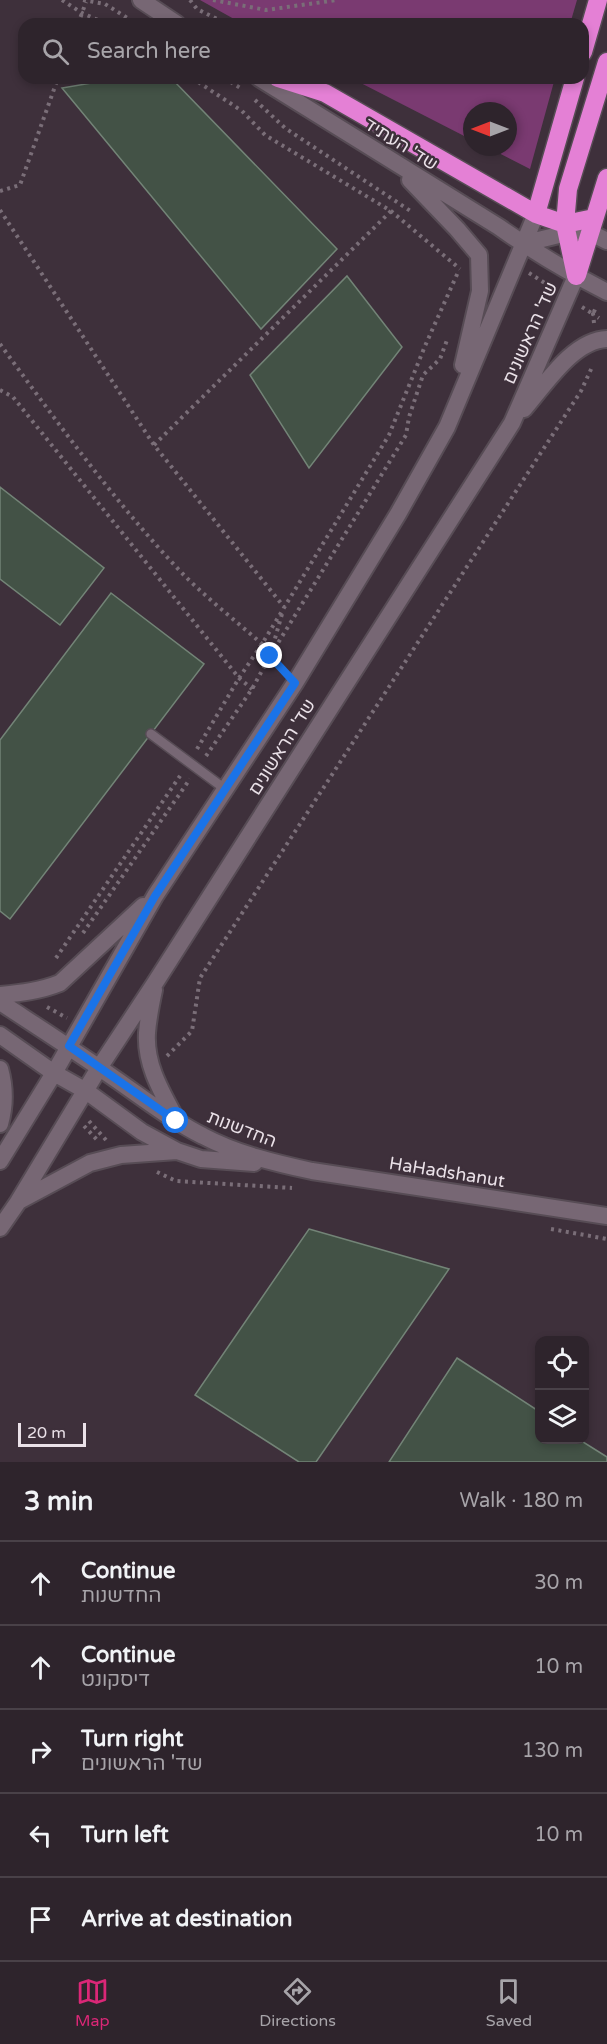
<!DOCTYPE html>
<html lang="en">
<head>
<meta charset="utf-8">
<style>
  body { margin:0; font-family:"Varela Round",Heebo,sans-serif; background:#3a3038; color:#f1f3f6 }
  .controls { position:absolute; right:18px; bottom:18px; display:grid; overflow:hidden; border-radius:12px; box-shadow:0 3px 9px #0003 }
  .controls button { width:54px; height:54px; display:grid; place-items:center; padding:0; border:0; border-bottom:2px solid #494148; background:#2e242c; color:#f1f3f6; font:30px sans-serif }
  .compass { position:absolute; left:463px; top:102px; width:54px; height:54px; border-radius:50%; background:#2e242c; box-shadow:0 3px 9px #0003; rotate:270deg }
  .scale { position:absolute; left:18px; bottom:15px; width:68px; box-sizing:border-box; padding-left:6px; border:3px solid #eae1e8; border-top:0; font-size:16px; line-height:21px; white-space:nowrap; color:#eae1e8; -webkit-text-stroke:4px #3e303b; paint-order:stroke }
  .stop { position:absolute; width:18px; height:18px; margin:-14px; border:4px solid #1a73e8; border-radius:50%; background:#fff }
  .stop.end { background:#1a73e8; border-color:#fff; box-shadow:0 2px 6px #0008 }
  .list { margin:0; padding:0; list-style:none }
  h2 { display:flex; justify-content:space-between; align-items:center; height:78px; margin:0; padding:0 24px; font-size:26px }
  h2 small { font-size:20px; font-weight:400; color:#a7a4a9 }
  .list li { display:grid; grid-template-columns:39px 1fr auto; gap:18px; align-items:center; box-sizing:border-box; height:84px; padding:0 24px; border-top:2px solid #494148 }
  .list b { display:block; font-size:22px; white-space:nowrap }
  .list p { margin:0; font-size:20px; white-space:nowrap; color:#a7a4a9 }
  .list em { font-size:20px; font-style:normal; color:#a7a4a9 }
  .icon { flex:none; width:33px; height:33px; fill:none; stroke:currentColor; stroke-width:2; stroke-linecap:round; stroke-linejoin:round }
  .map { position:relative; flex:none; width:607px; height:1462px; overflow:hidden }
  .search { position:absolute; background:#2e242c; box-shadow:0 3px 9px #0003; left:18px; right:18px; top:18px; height:66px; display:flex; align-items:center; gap:15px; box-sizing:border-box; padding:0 21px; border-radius:18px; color:#a7a4a9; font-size:22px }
  .sheet { height:498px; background:#2e242c }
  nav { display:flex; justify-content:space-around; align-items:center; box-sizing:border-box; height:84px; border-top:2px solid #494148; background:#2e242c; font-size:16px; color:#a7a4a9 }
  nav a { display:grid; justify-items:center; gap:3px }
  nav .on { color:#db2777 }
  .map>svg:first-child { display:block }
</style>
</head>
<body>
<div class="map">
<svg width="607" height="1462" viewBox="0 0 607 1462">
  <rect width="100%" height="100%" fill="#3e303b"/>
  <!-- green -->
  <path fill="#7a3a71" d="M 200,0 L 577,0 L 570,24 L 243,24 Z
    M 351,78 L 555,78 L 530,169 L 487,147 L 508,147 L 508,111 L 472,111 L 472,140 Z"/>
  <!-- building -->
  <path fill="#435246" stroke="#738477" stroke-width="1.5" d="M 121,78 L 171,78 L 337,249 L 261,329 L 62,88 Z
    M 347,276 L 402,347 L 309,468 L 250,375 Z
    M 0,487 L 104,568 L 60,625 L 0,579 Z
    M 111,593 L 204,664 L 10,919 L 0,911 L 0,740 Z
    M 309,1229 L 449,1269 L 316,1462 L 299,1462 L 195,1395 Z
    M 457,1358 L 540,1412 L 540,1440 L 580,1440 L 607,1457 L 607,1462 L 389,1462 Z"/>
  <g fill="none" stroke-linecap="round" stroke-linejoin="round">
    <!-- service casing -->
    <g stroke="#574c55" stroke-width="12">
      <path id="service" d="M 151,734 L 225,789"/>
    </g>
    <!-- minor casing -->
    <g stroke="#574c55" stroke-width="20">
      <path id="minor" d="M 141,0 L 177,24
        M 259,78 L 499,227 C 534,252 570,273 607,292
        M 410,180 L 457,229 L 479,255 L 480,291 L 463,365
        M 522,244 L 567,233 L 589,232 L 607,241
        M 524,409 C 545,385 573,340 607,339
        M 154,990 C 151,1004 148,1019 147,1033 C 145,1064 161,1091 175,1117
        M 0,995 C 21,993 40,991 60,983 L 143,906
        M 0,1002 C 38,1027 77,1052 114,1078 C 143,1098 171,1120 203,1136 C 237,1154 275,1163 312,1171 L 607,1216
        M 0,1035 L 54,1073 L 86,1091 L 142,1132 L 177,1151 L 201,1159 L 254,1163
        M 0,1069 C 5,1087 5,1106 0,1124
        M 0,1161 L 54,1073 L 155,896 L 295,683 L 398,514 L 447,427 L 536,214
        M 19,1201 L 90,1163 L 121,1155 L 177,1151
        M 0,1228 L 18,1202 L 99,1068 L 155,983 L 512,423 L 576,276"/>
    </g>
    <!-- motorway casing -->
    <g stroke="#574c55" stroke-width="21">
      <path id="motorway" d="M 583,52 L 598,0
        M 278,78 L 325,93 L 536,214 L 565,224 L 594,218
        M 536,214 L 575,78
        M 577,275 L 607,178
        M 576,276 L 565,224 L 568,189 L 607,62"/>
    </g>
    <!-- path -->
    <path stroke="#7a6e78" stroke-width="4" stroke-dasharray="3 4.5" stroke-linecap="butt" d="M 62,0 L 82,13 L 107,24
      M 83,0 L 105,4 L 137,24
      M 190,0 L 197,9 L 227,24
      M 213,0 L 266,10 L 337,0
      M 78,24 L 86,2
      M 192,78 L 242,111 L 265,135 L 391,211 L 460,269
      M 224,78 L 242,89
      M 255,100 L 285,128 L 412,212
      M 0,191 L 20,185 L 58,78
      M 0,210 L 154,445 L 284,607
      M 529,273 L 551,287
      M 582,307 L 593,314 L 596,307
      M 594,323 L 593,314 L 599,318
      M 0,344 C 57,422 114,501 180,571 C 205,597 235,620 262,644 L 270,655
      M 0,390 L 13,397 L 239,678 L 252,689
      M 154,445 L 391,211
      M 282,614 L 270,656 L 282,670
      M 197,749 L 239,678 L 262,644 L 389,435 L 425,346 L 459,270
      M 206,756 L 252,689 L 270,656 L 406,435 L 409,417 L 423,375 L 440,359 L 447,340
      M 83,933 L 190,779
      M 56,958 L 182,773
      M 47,1007 L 67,1018
      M 167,1056 L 192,1031 L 200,978 L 581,391 L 593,365
      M 89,1121 L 106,1140
      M 84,1126 L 99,1142
      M 157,1172 L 176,1181 L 292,1188
      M 551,1229 L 607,1239"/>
    <!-- service -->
    <use href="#service" stroke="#776774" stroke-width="9"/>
    <!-- minor -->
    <use href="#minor" stroke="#776774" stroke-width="16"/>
    <!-- motorway -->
    <use href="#motorway" stroke="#e480d5" stroke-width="18"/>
  </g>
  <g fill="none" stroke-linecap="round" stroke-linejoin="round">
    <!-- route -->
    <path stroke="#1a73e8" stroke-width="8" d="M 176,1121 L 69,1046 L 155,896 L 295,683 L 270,656"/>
  </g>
  <g text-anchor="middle" stroke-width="5" stroke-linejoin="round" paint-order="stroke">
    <!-- street labels -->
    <g font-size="18" fill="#eae1e8" stroke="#3e303b">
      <text transform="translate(401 144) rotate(32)" y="6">שד' העתיד</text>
      <text transform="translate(530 333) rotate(-66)" y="6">שד' הראשונים</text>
      <text transform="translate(282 747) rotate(-58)" y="6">שד' הראשונים</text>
      <text transform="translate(242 1129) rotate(21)" y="6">החדשנות</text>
      <text transform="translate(447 1172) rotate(9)" y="6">HaHadshanut</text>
    </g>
  </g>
</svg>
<div class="controls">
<button><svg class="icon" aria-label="locate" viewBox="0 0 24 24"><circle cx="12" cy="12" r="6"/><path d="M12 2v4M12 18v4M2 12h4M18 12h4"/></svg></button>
<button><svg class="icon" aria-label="layers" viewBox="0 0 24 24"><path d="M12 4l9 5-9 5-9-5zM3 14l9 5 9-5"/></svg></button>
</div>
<svg class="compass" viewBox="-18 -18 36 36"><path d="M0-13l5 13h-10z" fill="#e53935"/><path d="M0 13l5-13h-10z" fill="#a7a4a9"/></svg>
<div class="scale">20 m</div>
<div class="stop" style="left:176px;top:1121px"></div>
<div class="stop end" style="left:270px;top:656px"></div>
<div class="search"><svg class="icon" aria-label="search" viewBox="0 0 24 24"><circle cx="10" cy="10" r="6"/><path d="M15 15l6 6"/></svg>Search here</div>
</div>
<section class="sheet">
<h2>3 min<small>Walk · 180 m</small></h2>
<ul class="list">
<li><svg class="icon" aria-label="ahead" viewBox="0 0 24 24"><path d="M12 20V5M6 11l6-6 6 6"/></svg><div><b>Continue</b><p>החדשנות</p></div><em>30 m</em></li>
<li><svg class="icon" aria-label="ahead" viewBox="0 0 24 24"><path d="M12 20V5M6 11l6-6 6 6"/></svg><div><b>Continue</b><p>דיסקונט</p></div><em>10 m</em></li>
<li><svg class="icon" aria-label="right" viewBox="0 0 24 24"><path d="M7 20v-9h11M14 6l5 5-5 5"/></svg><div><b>Turn right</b><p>שד' הראשונים</p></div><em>130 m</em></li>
<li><svg class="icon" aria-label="left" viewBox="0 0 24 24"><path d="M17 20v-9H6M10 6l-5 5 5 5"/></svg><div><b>Turn left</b></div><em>10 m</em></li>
<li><svg class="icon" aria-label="arrive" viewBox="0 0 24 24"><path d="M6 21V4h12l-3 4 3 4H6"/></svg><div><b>Arrive at destination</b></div></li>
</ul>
</section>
<nav>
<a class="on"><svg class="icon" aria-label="map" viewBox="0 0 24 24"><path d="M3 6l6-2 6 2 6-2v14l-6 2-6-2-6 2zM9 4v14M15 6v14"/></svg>Map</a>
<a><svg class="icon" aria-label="directions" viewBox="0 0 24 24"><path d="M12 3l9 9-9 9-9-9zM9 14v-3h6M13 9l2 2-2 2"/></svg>Directions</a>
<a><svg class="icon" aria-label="saved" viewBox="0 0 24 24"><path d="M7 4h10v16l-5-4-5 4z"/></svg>Saved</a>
</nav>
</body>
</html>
